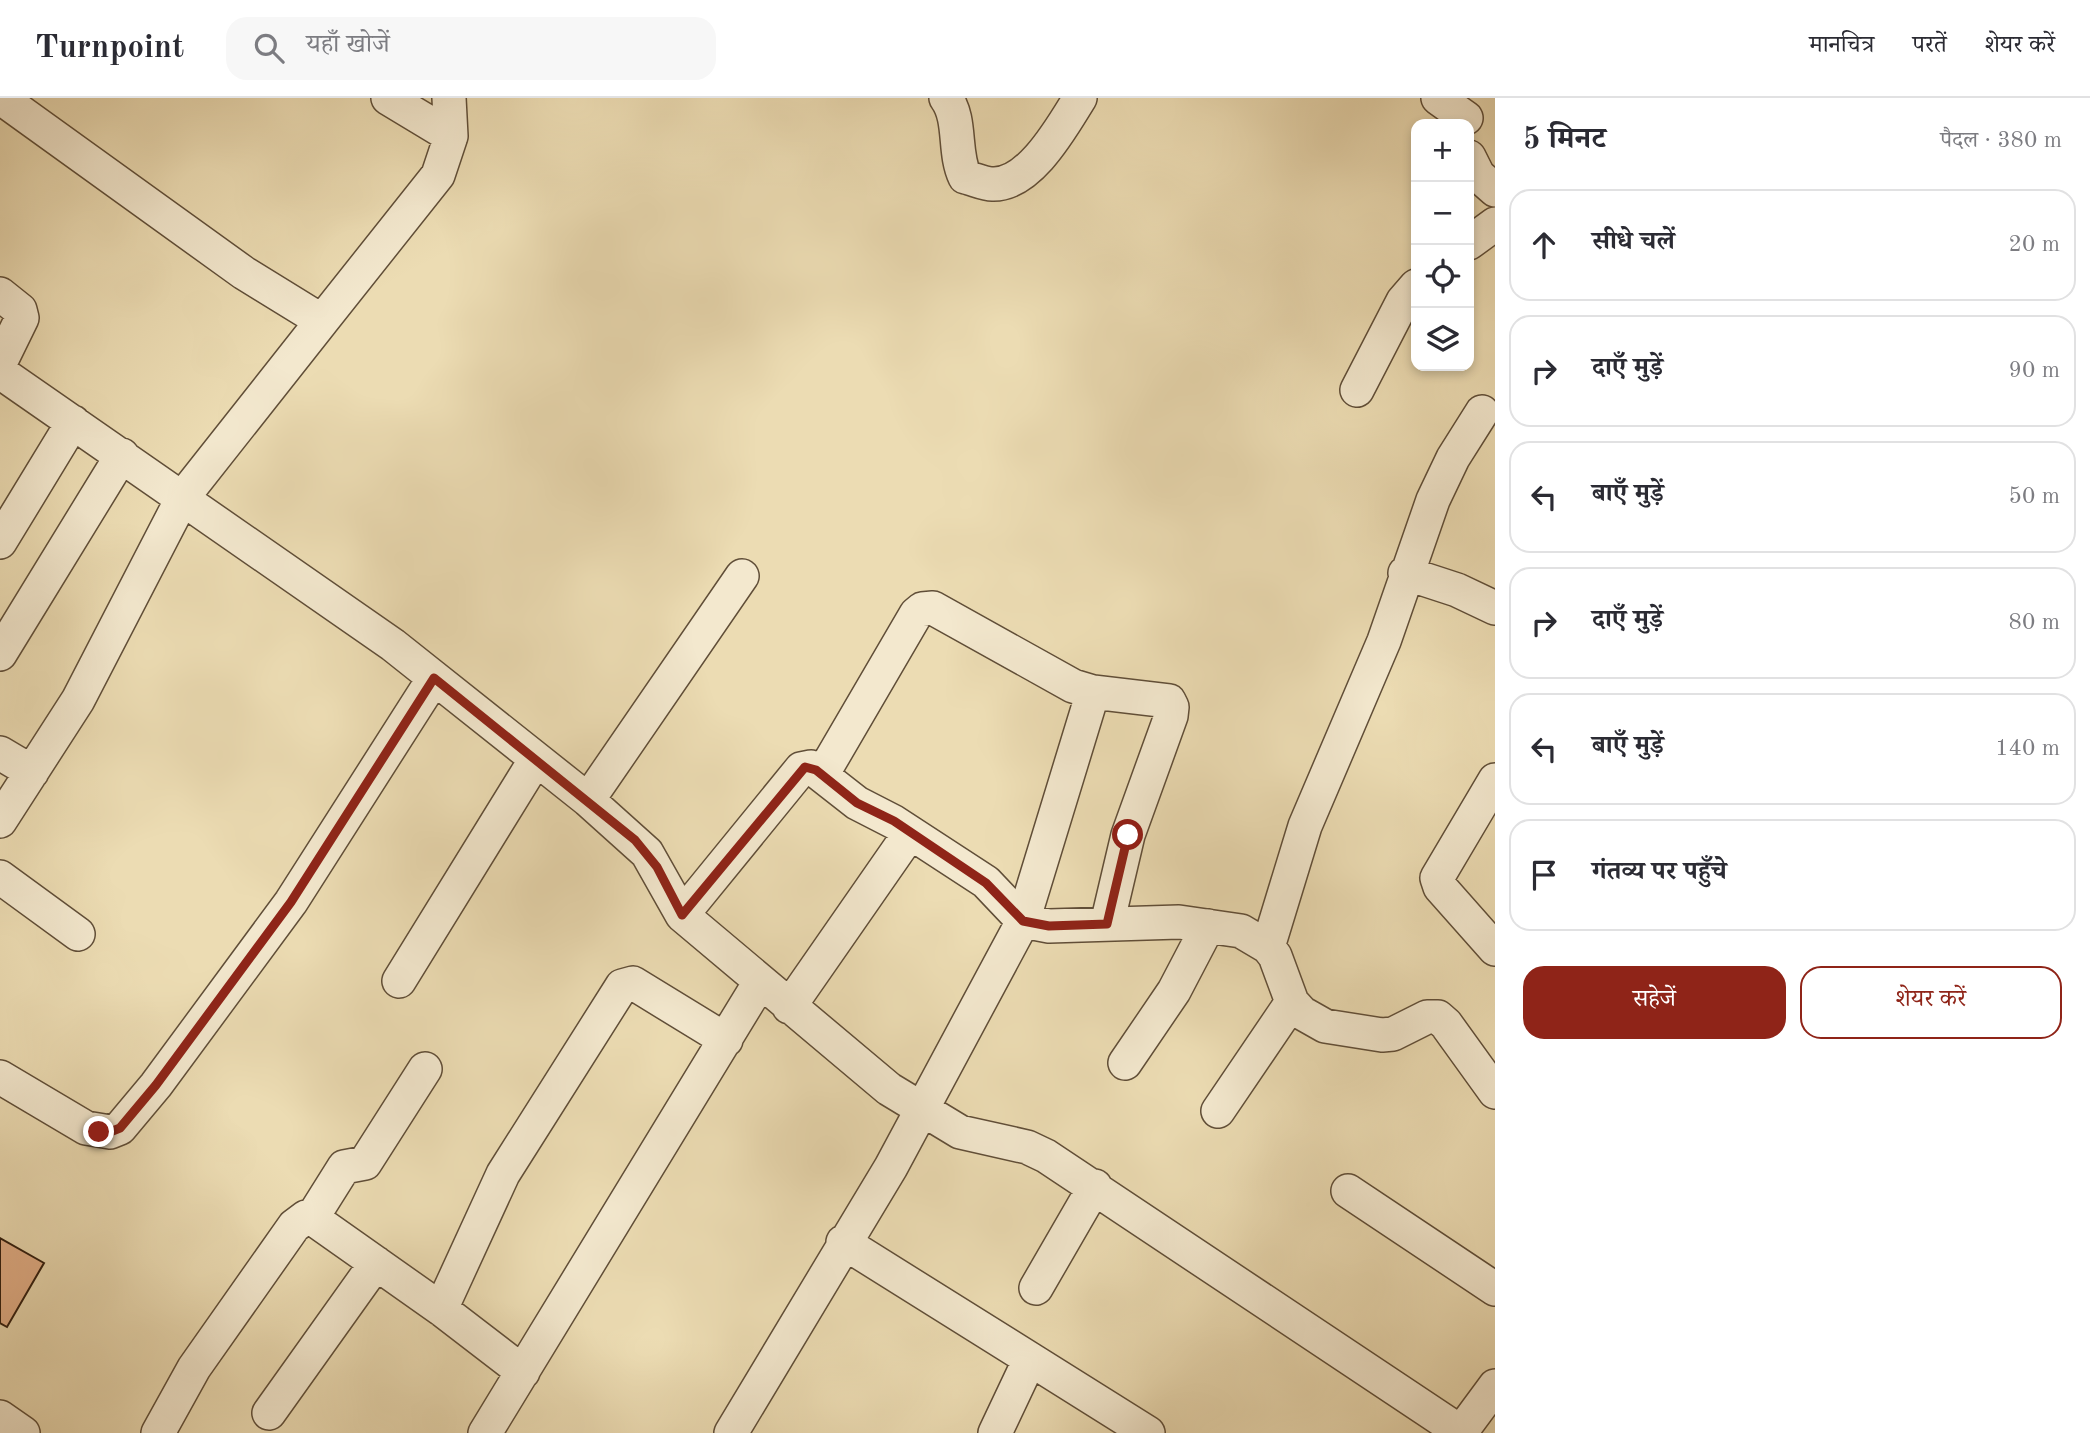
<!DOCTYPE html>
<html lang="hi">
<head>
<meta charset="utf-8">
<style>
  body { margin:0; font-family:"Old Standard TT","Noto Serif Devanagari",serif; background:#f7f7f7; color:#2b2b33 }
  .controls { position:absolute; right:21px; top:21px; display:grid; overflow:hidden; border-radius:14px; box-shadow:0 4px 10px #0003 }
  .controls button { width:63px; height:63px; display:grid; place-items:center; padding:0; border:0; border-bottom:2px solid #e1e1e2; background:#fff; color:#2b2b33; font:35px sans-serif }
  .stop { position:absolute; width:21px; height:21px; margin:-16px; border:5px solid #8f2418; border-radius:50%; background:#fff }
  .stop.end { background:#8f2418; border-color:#fff; box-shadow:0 2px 7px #0008 }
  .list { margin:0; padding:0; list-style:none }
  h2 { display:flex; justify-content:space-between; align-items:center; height:91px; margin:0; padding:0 28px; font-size:30px }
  h2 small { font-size:23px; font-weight:400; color:#7c7c81 }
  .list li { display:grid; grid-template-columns:46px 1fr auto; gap:21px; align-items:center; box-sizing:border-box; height:112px; margin:0 14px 14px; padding:0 14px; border:2px solid #e1e1e2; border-radius:21px }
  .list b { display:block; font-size:26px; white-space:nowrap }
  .list em { font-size:23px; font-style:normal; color:#7c7c81 }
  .actions { display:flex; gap:14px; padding:21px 28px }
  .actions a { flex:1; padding:16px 0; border:2px solid #8f2418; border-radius:21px; text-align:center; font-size:24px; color:#8f2418 }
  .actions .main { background:#8f2418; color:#fff }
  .icon { flex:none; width:38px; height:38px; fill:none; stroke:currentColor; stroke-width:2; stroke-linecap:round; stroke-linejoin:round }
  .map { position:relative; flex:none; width:1495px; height:1335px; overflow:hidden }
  header { display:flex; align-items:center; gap:42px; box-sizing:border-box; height:98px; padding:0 35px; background:#fff; border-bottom:2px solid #e1e1e2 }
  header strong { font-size:33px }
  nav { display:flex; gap:38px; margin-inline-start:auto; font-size:24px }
  .search { width:490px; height:63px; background:#f7f7f7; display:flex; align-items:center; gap:18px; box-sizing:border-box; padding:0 24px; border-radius:21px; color:#7c7c81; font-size:26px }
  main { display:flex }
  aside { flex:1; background:#fff }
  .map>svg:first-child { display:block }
</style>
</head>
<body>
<header>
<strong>Turnpoint</strong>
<div class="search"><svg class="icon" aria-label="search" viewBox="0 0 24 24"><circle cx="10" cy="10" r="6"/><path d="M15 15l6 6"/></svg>यहाँ खोजें</div>
<nav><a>मानचित्र</a><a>परतें</a><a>शेयर करें</a></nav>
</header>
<main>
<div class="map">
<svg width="1495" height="1335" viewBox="0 0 1495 1335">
  <rect width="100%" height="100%" fill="#ecdcb3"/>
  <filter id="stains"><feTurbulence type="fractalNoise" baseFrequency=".00286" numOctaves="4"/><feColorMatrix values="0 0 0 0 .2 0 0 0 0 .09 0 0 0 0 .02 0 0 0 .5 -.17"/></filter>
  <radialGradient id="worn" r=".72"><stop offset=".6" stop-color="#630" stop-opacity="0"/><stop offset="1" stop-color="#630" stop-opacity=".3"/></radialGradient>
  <!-- building -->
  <path fill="#e3b089" stroke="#311e0f" stroke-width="2" d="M 0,1140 L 44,1165 L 7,1229 L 0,1225 Z"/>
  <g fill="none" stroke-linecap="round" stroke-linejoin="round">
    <!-- minor casing -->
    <g stroke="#604e38" stroke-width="36">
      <path id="minor" d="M 388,0 L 451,38
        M 946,0 C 962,22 953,54 965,79 C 974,81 984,86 992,86 C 1030,88 1063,27 1080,0
        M 1438,0 L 1466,20
        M 1469,59 L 1478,77 L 1495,92
        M 1469,145 L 1495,126
        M 0,196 L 20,212 L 22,220 L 0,265
        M 322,223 L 438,77 L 451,38 L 449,0
        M 0,274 L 393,547 L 588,702 L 647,755 L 682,817 L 889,991 L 960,1034 L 1027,1049 L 1046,1058 L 1462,1335
        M 1357,292 L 1403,203 L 1416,188
        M 0,444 L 73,324
        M 1405,475 L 1457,492 L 1495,510
        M 0,556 L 122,357
        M 0,655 L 32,674
        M 822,677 L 916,516 L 922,511 L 933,510 L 1073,588 L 1093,594 L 1169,603 L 1172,609 L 1171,618 L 1128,737 L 1107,826
        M 1495,682 L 1437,780 L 1440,789 L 1495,851
        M 588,702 L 742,478
        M 0,723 L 78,602 L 183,399 L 322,223 L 244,175 L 1,0
        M 0,779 L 78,836
        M 682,817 L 801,671 L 811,669 L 857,705 L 894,724 L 986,784 L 1023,823 L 1049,828 L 1179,824 L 1241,833 L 1268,849 L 1275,858 L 1292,904 L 1302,915 L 1325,928 L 1382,937 L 1393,936 L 1427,919 L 1438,919 L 1446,926 L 1495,994
        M 1268,849 L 1305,728 L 1384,543 L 1433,402 L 1453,360 L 1482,314
        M 399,883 L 536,661
        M 789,909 L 910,735
        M 1125,965 L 1174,893 L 1208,828
        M 0,979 L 86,1030 L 110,1034 L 120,1030 L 156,987 L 291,804 L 434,580
        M 1218,1013 L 1292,904
        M 1348,1093 L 1495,1191
        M 312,1120 L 344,1069 L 365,1065 L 425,971
        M 843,1144 L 1148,1335
        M 1036,1190 L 1095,1088
        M 441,1211 L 503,1076 L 622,888 L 633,885 L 726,942
        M 269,1315 L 376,1165
        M 0,1319 L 23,1335
        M 1461,1334 L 1495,1288
        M 158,1335 L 194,1270 L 294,1128 L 306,1119 L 312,1120 L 441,1211 L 523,1274
        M 485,1335 L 760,884
        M 731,1335 L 891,1069 L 1023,823 L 1093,594
        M 995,1335 L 1030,1261"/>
    </g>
    <!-- minor -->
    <use href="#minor" stroke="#f3e8ce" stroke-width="33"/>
  </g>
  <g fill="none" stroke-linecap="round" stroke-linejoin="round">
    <!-- route -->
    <path stroke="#8f2418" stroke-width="9" d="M 99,1034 L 110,1034 L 120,1030 L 156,987 L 291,804 L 434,580 L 635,742 L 657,769 L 682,817 L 805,669 L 816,672 L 857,705 L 894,723 L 986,785 L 1023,823 L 1049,828 L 1107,826 L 1128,737"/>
  </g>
  <rect width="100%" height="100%" filter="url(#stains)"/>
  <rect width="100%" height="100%" fill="url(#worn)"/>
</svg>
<div class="controls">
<button>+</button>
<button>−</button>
<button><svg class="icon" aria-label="locate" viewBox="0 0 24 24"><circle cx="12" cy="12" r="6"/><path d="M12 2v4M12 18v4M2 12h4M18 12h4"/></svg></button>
<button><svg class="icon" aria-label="layers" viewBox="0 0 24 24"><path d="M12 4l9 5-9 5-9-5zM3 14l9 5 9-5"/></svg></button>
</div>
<div class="stop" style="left:1128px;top:737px"></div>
<div class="stop end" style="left:99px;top:1034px"></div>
</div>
<aside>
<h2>5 मिनट<small>पैदल · 380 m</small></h2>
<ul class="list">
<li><svg class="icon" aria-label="ahead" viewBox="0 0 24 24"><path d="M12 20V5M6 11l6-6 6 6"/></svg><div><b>सीधे चलें</b></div><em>20 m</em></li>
<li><svg class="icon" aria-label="right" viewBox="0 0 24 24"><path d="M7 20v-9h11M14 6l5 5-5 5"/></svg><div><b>दाएँ मुड़ें</b></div><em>90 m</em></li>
<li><svg class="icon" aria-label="left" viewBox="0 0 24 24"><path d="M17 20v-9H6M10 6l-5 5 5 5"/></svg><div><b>बाएँ मुड़ें</b></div><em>50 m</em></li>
<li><svg class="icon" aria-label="right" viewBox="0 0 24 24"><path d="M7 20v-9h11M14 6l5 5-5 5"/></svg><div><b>दाएँ मुड़ें</b></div><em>80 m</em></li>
<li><svg class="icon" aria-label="left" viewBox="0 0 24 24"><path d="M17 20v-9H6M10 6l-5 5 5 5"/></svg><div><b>बाएँ मुड़ें</b></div><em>140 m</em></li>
<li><svg class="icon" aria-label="arrive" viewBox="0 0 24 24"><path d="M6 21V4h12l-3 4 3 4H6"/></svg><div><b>गंतव्य पर पहुँचे</b></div></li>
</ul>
<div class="actions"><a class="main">सहेजें</a><a>शेयर करें</a></div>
</aside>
</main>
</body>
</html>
